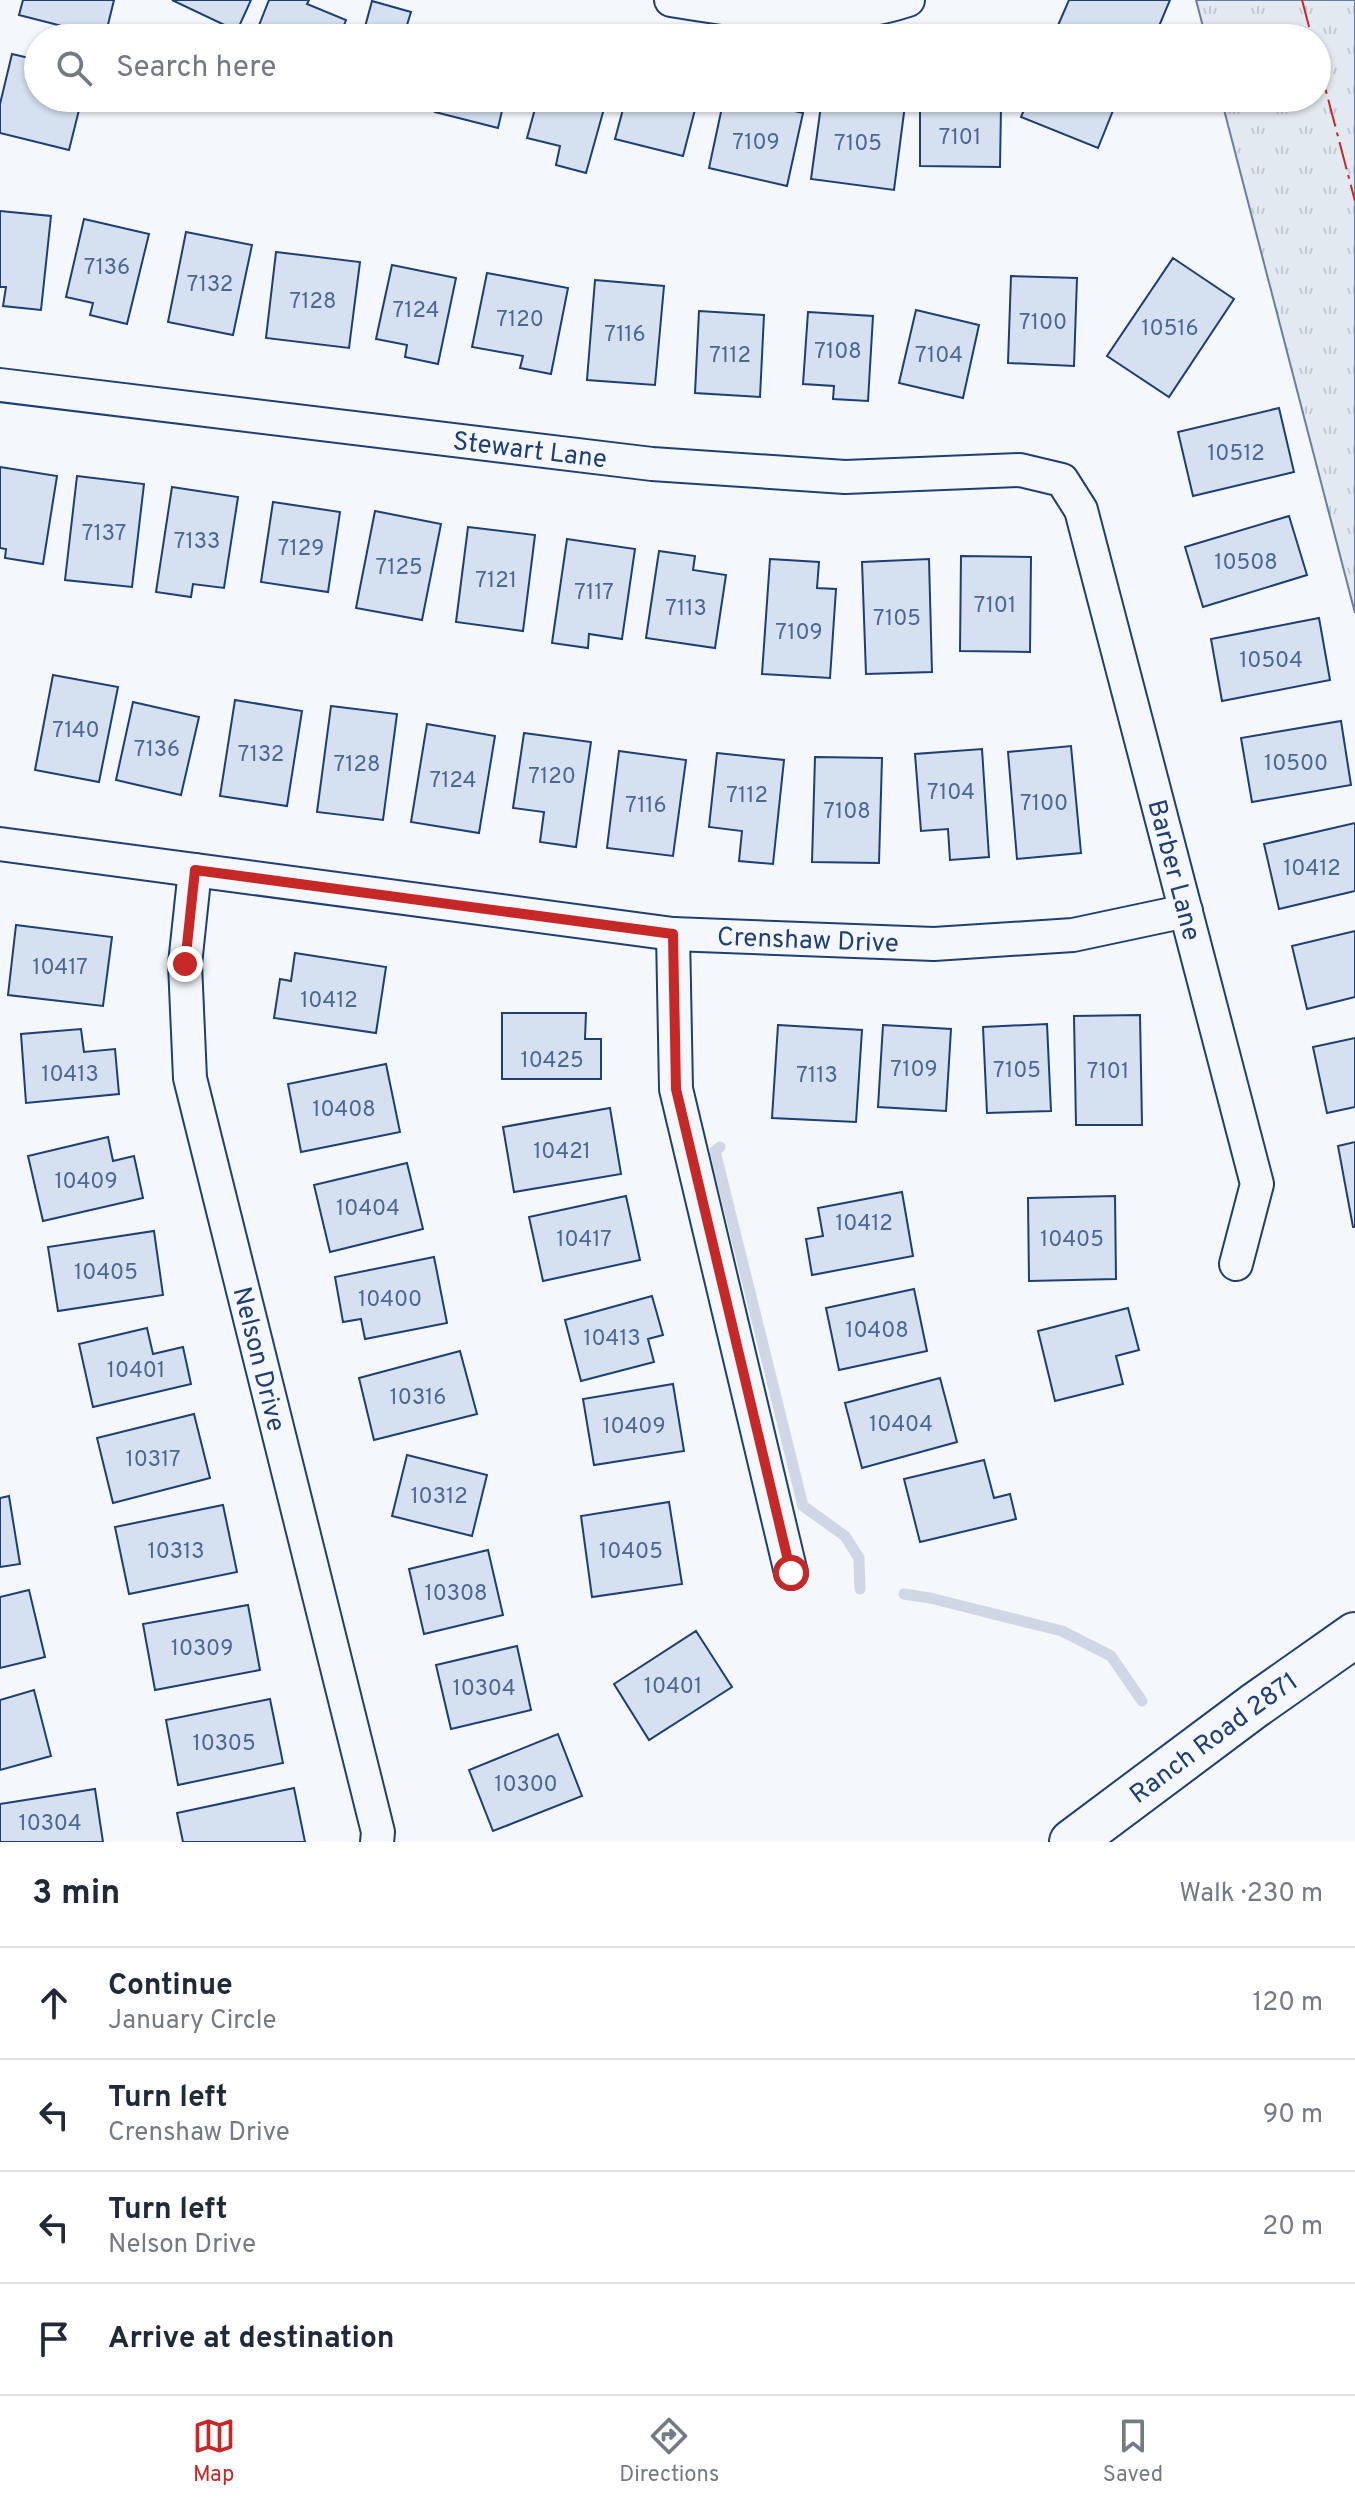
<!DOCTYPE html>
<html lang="en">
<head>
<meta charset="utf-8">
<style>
  body { margin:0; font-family:Overpass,sans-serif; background:#f2f2f3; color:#1f2937 }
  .stop { position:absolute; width:24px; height:24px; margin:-18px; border:6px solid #c62828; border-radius:50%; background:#fff }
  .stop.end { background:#c62828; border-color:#fff; box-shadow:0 2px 8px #0008 }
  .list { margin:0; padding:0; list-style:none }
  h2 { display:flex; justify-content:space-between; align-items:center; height:104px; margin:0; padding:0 32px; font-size:34px }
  h2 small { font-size:26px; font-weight:400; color:#747a83 }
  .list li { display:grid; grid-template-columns:52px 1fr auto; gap:24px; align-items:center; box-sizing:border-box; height:112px; padding:0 32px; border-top:2px solid #e0e1e3 }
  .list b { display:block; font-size:30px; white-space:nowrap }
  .list p { margin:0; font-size:26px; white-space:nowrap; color:#747a83 }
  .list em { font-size:26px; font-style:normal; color:#747a83 }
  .icon { flex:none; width:44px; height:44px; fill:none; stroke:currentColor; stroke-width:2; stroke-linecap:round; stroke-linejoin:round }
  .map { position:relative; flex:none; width:1355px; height:1842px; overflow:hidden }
  .search { position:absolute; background:#fff; box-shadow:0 2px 6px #0004; left:24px; right:24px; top:24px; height:88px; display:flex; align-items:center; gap:20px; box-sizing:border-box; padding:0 28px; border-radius:44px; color:#747a83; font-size:30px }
  .sheet { height:552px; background:#fff }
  nav { display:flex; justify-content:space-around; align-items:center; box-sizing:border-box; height:112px; border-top:2px solid #e0e1e3; background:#fff; font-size:22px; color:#747a83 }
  nav a { display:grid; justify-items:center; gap:4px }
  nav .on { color:#c62828 }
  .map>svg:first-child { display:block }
</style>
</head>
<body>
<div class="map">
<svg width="1355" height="1842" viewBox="0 0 1355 1842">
  <defs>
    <pattern id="grass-tufts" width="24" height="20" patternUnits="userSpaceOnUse" patternTransform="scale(2)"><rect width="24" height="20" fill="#e3e9f0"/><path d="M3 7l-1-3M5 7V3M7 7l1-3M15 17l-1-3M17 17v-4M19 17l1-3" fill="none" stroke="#c2c9d1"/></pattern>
  </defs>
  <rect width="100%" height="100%" fill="#f4f7fb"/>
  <!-- grass -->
  <path fill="url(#grass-tufts)" stroke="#687fa3" stroke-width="2" d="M 1196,0 L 1355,0 L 1355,613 L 1221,98 L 1317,98 L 1317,38 L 1206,38 Z"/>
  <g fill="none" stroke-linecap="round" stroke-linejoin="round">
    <!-- stream -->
    <path stroke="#cfd7e4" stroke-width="11" d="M 720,1147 L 715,1151 L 803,1506 L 845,1536 L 859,1558 L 860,1589
      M 904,1594 L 930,1598 L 1062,1631 L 1111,1656 L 1142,1701"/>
  </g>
  <!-- building -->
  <path fill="#d5e0f0" stroke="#1d3f73" stroke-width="2" d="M 23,0 L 114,0 L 105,37 L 19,15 Z
    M 172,0 L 251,0 L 237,31 Z
    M 269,0 L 309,0 L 307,4 L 346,20 L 339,38 L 254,38 Z
    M 1069,0 L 1170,0 L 1154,38 L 1076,38 L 1056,30 Z
    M 372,1 L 411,12 L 403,38 L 362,38 Z
    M 12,54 L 38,60 L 38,98 L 82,98 L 69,150 L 0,133 L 0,104 Z
    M 438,98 L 505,98 L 498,128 L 435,112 Z
    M 538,98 L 607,98 L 586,173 L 556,165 L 560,146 L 527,138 Z
    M 626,98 L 698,98 L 683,156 L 615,139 Z
    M 724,98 L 761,98 L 760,103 L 803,113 L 787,186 L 709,168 Z
    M 822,98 L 854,98 L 905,105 L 894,190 L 811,179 Z
    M 1029,98 L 1118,98 L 1098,148 L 1021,117 Z
    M 920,105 L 1001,106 L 1000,167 L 920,166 Z
    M 0,211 L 51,216 L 41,310 L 3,306 L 6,287 L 0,287 Z
    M 84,219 L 149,234 L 127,324 L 90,315 L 93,303 L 66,297 Z
    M 186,232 L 252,245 L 233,335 L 168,322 Z
    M 276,252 L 360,262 L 349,348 L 266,338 Z
    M 1173,258 L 1234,299 L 1169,397 L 1107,356 Z
    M 392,265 L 456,278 L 438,364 L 405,357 L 407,345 L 376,339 Z
    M 487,273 L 568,288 L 551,374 L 520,368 L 523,356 L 472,347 Z
    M 1011,276 L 1077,278 L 1074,366 L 1008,363 Z
    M 595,280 L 664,286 L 655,385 L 587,380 Z
    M 916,310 L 979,325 L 963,398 L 899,383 Z
    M 699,311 L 764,315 L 760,397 L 695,393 Z
    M 808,312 L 873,316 L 868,401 L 833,399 L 834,386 L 803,384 Z
    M 1279,408 L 1294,472 L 1193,496 L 1178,432 Z
    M 0,467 L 57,476 L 43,564 L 5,558 L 6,549 L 0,548 Z
    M 77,476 L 144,484 L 132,587 L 65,580 Z
    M 172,487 L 238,497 L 224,588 L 193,584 L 191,597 L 156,592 Z
    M 273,502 L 340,512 L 328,592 L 261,582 Z
    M 375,511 L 441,524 L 422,620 L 356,608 Z
    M 1289,516 L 1307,575 L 1203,607 L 1185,547 Z
    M 468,527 L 535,535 L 523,631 L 456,622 Z
    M 567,539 L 635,549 L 622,639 L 589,634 L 588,648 L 552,643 Z
    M 659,551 L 695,556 L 693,570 L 726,575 L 715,648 L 646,638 Z
    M 961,556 L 1031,557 L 1030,652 L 960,651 Z
    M 770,559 L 819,562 L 817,588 L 836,589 L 830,678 L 762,674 Z
    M 929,559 L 932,672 L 866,674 L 862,562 Z
    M 1319,618 L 1330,680 L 1222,701 L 1211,639 Z
    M 53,675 L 118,687 L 99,782 L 35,770 Z
    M 235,700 L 302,711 L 287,806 L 220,796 Z
    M 133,702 L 199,717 L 181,795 L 116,780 Z
    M 331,706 L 397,714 L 383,820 L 317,812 Z
    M 1341,721 L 1351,785 L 1252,802 L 1241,738 Z
    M 427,724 L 495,736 L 479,833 L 411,822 Z
    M 524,733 L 591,742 L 576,847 L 540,842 L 544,812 L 513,808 Z
    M 1071,746 L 1081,853 L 1017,859 L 1008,752 Z
    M 982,749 L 989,857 L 950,860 L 948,829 L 921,831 L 915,754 Z
    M 619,751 L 686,760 L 673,856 L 607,848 Z
    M 717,753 L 784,760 L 773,864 L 739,861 L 742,831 L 709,827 Z
    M 815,757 L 882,758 L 879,863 L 812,862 Z
    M 1355,823 L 1355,891 L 1279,909 L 1264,844 Z
    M 16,925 L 112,937 L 103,1006 L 8,995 Z
    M 1355,931 L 1355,997 L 1307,1009 L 1292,946 Z
    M 295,953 L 386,967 L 376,1033 L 274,1018 L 280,979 L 291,981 Z
    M 502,1013 L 586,1013 L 585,1039 L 601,1039 L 601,1079 L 502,1079 Z
    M 1140,1015 L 1142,1125 L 1076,1125 L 1074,1016 Z
    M 1047,1024 L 1051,1111 L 987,1113 L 983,1027 Z
    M 778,1025 L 862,1030 L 856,1122 L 772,1118 Z
    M 883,1025 L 951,1029 L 946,1111 L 878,1107 Z
    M 81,1029 L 84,1052 L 115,1049 L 119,1094 L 26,1103 L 21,1034 Z
    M 1355,1038 L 1355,1107 L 1327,1113 L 1313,1047 Z
    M 386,1064 L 400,1132 L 301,1152 L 288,1084 Z
    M 610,1108 L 621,1174 L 514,1192 L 503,1127 Z
    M 108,1137 L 113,1161 L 134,1156 L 143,1198 L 43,1221 L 28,1156 Z
    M 1355,1142 L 1355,1227 L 1353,1227 L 1338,1146 Z
    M 407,1163 L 423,1229 L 330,1252 L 314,1185 Z
    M 902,1192 L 913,1256 L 812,1275 L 806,1239 L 823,1236 L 818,1208 Z
    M 626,1196 L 640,1260 L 543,1281 L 529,1217 Z
    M 1115,1196 L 1116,1279 L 1029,1281 L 1028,1198 Z
    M 154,1231 L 163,1295 L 58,1311 L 48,1247 Z
    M 434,1257 L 447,1323 L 365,1339 L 361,1319 L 343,1322 L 335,1277 Z
    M 914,1289 L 927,1351 L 839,1370 L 826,1308 Z
    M 652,1296 L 663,1335 L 648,1339 L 654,1362 L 581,1381 L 565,1320 Z
    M 1128,1308 L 1139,1350 L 1116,1356 L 1123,1384 L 1055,1401 L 1038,1331 Z
    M 147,1328 L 153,1354 L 183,1347 L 191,1384 L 93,1407 L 79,1344 Z
    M 460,1351 L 477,1414 L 374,1440 L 359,1378 Z
    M 940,1378 L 957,1442 L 862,1468 L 845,1403 Z
    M 673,1384 L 684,1451 L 594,1465 L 583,1399 Z
    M 194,1414 L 210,1478 L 113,1503 L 97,1438 Z
    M 407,1455 L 487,1475 L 472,1536 L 392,1516 Z
    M 984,1460 L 994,1498 L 1010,1494 L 1016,1519 L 920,1542 L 904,1479 Z
    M 9,1496 L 20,1564 L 0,1567 L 0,1498 Z
    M 669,1502 L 682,1584 L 592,1597 L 581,1516 Z
    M 223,1505 L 237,1572 L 129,1594 L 115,1527 Z
    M 488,1550 L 503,1615 L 424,1634 L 409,1569 Z
    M 29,1590 L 45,1657 L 0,1668 L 0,1597 Z
    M 248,1605 L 260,1670 L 155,1690 L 143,1624 Z
    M 696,1631 L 732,1687 L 649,1740 L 614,1684 Z
    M 517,1646 L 531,1710 L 451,1729 L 436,1665 Z
    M 34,1690 L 51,1756 L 0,1770 L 0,1700 Z
    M 270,1699 L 283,1763 L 178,1785 L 166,1720 Z
    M 558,1734 L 582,1796 L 493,1831 L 469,1770 Z
    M 294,1788 L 305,1842 L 183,1842 L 177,1813 Z
    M 95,1789 L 103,1842 L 0,1842 L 0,1804 Z"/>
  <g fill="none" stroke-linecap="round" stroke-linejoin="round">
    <!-- street casing -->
    <g stroke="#1d3f73" stroke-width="36">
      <g id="street">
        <path d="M 671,0 C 748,13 833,25 908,0"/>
        <path id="s1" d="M 0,385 L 652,464 L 845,477 L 1020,470 L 1062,480 L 1081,510 L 1257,1184 L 1236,1264"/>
        <path id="s2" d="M 0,844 L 673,934 L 934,944 L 1073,935 L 1186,911"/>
        <path id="s3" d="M 195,870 L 185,964 L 190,1078 L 378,1832 L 377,1842"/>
        <path d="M 673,934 L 676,1089 L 791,1573"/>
      </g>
    </g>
    <!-- secondary casing -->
    <g stroke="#1d3f73" stroke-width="48">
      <g id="secondary">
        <path id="s4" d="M 1072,1842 L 1254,1706 L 1355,1635"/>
      </g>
    </g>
    <!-- street -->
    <use href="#street" stroke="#f4f7fb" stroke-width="32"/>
    <!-- secondary -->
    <use href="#secondary" stroke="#f4f7fb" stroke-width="44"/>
    <!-- power -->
    <path stroke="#c62828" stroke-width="2" stroke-dasharray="28 6 4 6" stroke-linecap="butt" d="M 1302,0 L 1312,38
      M 1317,57 L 1355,201"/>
  </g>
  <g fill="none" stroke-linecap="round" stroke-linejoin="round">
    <!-- route -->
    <path stroke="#c62828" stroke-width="10" d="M 185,964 L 195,870 L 673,934 L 676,1089 L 791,1573"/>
  </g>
  <g text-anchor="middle" stroke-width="6" stroke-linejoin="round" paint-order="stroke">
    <!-- number labels -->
    <g font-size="22" fill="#4b6792">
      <text x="960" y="144">7101</text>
      <text x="756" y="149">7109</text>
      <text x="858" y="150">7105</text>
      <text x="107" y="274">7136</text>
      <text x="210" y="291">7132</text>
      <text x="313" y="308">7128</text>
      <text x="416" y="317">7124</text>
      <text x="520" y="326">7120</text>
      <text x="1043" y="329">7100</text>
      <text x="1170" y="335">10516</text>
      <text x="625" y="341">7116</text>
      <text x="838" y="358">7108</text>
      <text x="730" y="362">7112</text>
      <text x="939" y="362">7104</text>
      <text x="1236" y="460">10512</text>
      <text x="104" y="540">7137</text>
      <text x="197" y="548">7133</text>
      <text x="301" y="555">7129</text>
      <text x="1246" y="569">10508</text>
      <text x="399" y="574">7125</text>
      <text x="496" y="587">7121</text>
      <text x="594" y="599">7117</text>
      <text x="995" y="612">7101</text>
      <text x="686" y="615">7113</text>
      <text x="897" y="625">7105</text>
      <text x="799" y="639">7109</text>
      <text x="1271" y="667">10504</text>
      <text x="76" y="737">7140</text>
      <text x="157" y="756">7136</text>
      <text x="261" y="761">7132</text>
      <text x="1296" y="770">10500</text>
      <text x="357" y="771">7128</text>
      <text x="552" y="783">7120</text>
      <text x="453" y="787">7124</text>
      <text x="951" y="799">7104</text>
      <text x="747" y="802">7112</text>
      <text x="1044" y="810">7100</text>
      <text x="646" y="812">7116</text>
      <text x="847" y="818">7108</text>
      <text x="1312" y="875">10412</text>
      <text x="60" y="974">10417</text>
      <text x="329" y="1007">10412</text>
      <text x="552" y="1067">10425</text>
      <text x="914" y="1076">7109</text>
      <text x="1017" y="1077">7105</text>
      <text x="1108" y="1078">7101</text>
      <text x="70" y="1081">10413</text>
      <text x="817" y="1082">7113</text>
      <text x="344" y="1116">10408</text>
      <text x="562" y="1158">10421</text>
      <text x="86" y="1188">10409</text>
      <text x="368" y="1215">10404</text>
      <text x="864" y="1230">10412</text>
      <text x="584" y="1246">10417</text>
      <text x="1072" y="1246">10405</text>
      <text x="106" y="1279">10405</text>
      <text x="390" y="1306">10400</text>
      <text x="877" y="1337">10408</text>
      <text x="612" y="1345">10413</text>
      <text x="136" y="1377">10401</text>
      <text x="418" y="1404">10316</text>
      <text x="901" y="1431">10404</text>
      <text x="634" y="1433">10409</text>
      <text x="153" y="1466">10317</text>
      <text x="439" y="1503">10312</text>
      <text x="176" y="1558">10313</text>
      <text x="631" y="1558">10405</text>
      <text x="456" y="1600">10308</text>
      <text x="202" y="1655">10309</text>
      <text x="673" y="1693">10401</text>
      <text x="484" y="1695">10304</text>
      <text x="224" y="1750">10305</text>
      <text x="526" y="1791">10300</text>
      <text x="50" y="1830">10304</text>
    </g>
    <!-- street labels -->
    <g font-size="26" fill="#1d3f73" stroke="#f4f7fb">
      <text dy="9" stroke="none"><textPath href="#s1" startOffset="534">Stewart Lane</textPath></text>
      <text dy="9" stroke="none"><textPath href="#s1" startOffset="1476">Barber Lane</textPath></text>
      <text dy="9" stroke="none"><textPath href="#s2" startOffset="814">Crenshaw Drive</textPath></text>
      <text dy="9" stroke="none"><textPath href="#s3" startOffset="498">Nelson Drive</textPath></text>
      <text dy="9" stroke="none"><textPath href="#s4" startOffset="176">Ranch Road 2871</textPath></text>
    </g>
  </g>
</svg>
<div class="stop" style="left:791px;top:1573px"></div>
<div class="stop end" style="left:185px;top:964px"></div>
<div class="search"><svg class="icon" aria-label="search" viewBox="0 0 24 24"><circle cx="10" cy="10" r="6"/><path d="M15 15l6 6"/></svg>Search here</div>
</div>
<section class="sheet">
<h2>3 min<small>Walk · 230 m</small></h2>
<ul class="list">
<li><svg class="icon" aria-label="ahead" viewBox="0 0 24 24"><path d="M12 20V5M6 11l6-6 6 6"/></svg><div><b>Continue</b><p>January Circle</p></div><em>120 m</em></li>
<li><svg class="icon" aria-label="left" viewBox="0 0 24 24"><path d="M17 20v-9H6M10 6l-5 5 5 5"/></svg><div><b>Turn left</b><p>Crenshaw Drive</p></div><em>90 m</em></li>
<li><svg class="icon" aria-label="left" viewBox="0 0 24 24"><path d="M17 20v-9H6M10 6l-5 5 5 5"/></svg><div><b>Turn left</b><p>Nelson Drive</p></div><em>20 m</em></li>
<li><svg class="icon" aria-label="arrive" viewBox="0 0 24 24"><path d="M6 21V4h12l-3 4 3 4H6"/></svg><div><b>Arrive at destination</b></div></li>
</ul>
</section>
<nav>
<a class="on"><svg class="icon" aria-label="map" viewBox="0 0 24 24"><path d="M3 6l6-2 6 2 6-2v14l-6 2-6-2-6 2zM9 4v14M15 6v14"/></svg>Map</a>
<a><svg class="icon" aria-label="directions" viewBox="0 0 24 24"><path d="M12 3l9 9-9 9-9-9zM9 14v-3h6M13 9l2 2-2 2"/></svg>Directions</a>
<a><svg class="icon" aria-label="saved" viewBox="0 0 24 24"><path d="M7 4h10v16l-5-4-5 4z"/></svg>Saved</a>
</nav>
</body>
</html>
